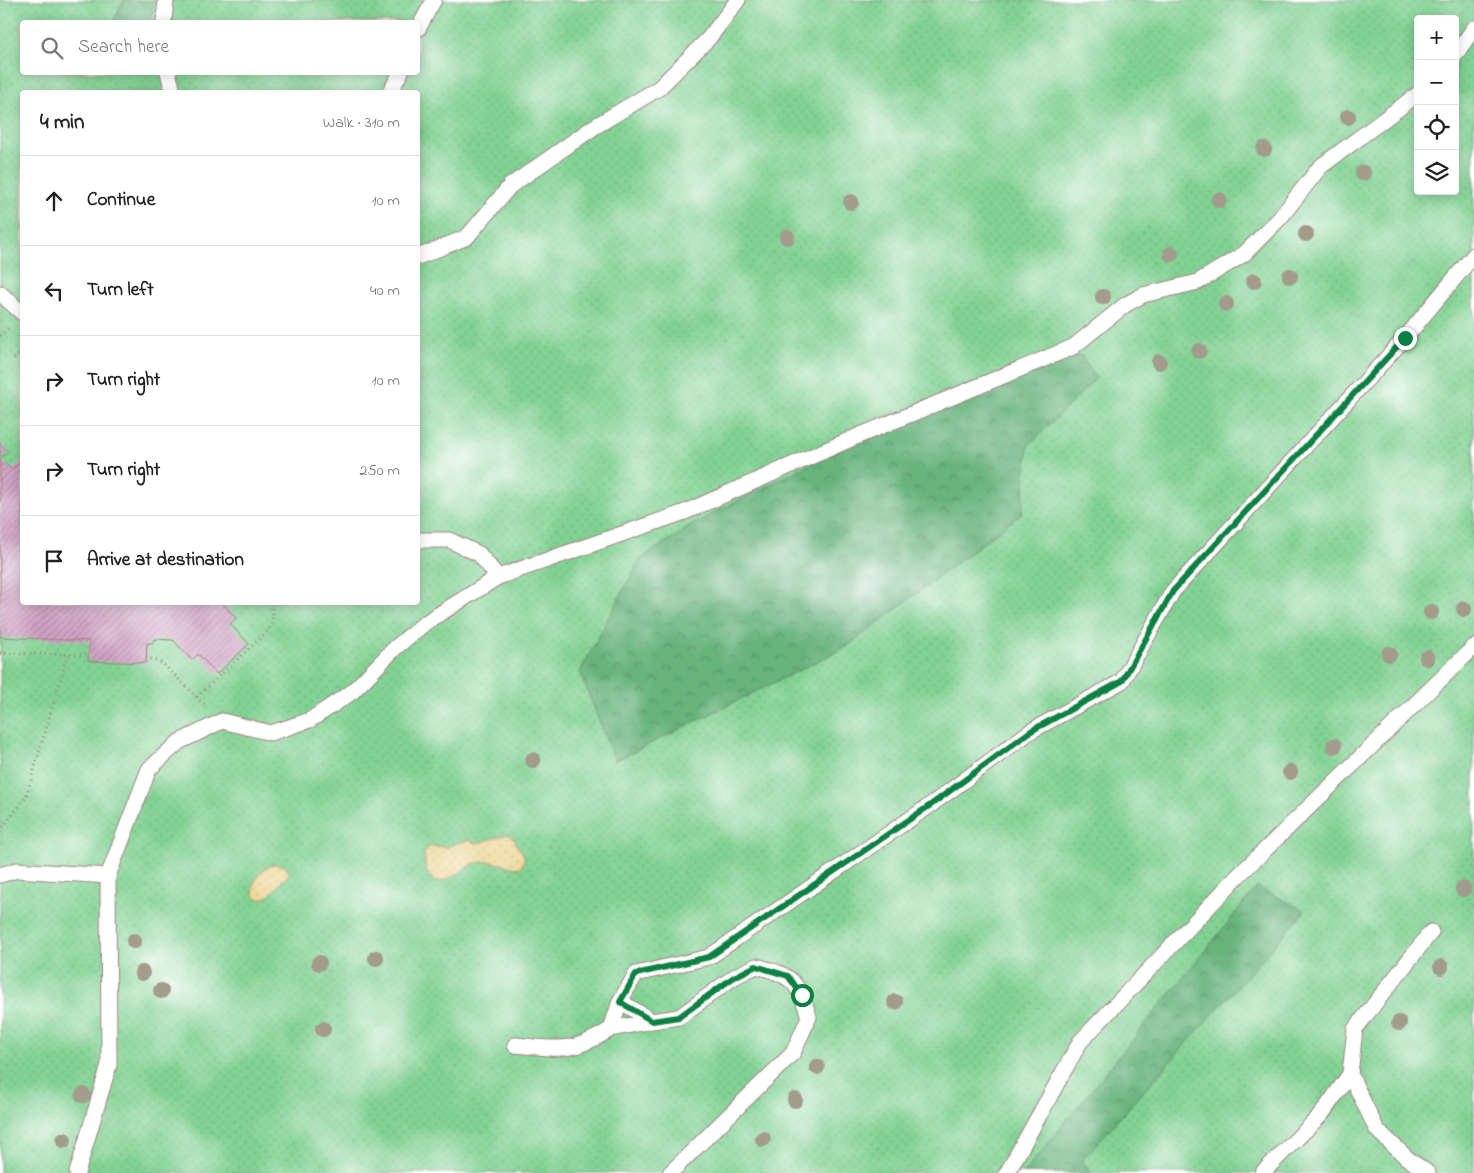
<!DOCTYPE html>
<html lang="en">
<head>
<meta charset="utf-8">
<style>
  body { margin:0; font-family:"Indie Flower",sans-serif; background:#f6f6f6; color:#222 }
  .controls { position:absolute; right:15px; top:15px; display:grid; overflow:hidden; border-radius:5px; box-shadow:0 2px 12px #0003 }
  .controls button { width:45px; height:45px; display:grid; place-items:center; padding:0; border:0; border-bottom:1px solid #e0e0e0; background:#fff; color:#222; font:25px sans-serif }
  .stop { position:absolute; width:15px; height:15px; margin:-11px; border:4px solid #0b8043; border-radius:50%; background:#fff }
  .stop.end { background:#0b8043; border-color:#fff; box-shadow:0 1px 5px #0008 }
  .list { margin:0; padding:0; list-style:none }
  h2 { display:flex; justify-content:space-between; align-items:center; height:65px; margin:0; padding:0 20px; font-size:21px }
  h2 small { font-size:16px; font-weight:400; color:#767676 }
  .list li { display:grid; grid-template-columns:32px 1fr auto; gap:15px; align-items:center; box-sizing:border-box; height:90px; padding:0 20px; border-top:1px solid #e0e0e0 }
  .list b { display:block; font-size:19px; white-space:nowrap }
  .list em { font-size:16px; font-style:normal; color:#767676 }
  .icon { flex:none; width:28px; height:28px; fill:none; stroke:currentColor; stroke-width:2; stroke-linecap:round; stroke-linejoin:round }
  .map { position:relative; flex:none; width:1474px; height:1173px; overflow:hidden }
  .search { position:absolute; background:#fff; box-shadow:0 2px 12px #0003; left:20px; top:20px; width:400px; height:55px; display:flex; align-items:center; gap:12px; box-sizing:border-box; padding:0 18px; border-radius:5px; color:#767676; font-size:19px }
  .panel { position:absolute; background:#fff; box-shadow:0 2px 12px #0003; left:20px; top:90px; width:400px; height:515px; border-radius:5px }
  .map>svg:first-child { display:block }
</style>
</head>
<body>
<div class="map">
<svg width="1474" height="1173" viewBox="0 0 1474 1173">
  <defs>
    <pattern id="green-dots" width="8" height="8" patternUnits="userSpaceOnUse" patternTransform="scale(1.25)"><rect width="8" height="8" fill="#81d293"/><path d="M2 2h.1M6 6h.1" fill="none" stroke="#71b47f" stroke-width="1.8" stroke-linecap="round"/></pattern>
    <pattern id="forest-crowns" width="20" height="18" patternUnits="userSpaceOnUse" patternTransform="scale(1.25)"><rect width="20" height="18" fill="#68b47d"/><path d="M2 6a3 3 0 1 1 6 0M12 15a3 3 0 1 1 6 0" fill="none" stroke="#589267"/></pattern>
    <pattern id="sand-dots" width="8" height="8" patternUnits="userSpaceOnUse" patternTransform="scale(1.25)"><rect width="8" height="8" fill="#eeda9e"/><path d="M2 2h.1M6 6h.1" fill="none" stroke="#cebb88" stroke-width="1.8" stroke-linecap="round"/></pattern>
    <pattern id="building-hatch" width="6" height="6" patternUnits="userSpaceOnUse" patternTransform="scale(1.25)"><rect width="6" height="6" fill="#d0a2c4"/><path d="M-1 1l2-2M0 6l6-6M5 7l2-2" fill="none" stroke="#ab839f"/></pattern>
  </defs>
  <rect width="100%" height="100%" fill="#fff"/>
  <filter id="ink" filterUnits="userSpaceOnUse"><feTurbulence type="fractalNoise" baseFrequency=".02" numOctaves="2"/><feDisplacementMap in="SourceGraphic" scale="10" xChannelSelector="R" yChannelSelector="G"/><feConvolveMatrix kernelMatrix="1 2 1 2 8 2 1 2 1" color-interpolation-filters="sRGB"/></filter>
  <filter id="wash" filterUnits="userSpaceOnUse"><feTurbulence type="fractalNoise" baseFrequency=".0096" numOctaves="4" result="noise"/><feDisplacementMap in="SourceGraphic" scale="20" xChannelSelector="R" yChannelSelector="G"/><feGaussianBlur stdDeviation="1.12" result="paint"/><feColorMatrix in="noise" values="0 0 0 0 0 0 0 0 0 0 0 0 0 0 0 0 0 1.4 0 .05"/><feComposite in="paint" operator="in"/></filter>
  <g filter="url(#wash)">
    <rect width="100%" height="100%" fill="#f8e8d5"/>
    <!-- green -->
    <path fill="url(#green-dots)" stroke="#66785f" fill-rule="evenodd" d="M 0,0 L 1474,0 L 1474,1173 L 0,1173 ZM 1418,19 L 1455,19 L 1455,191 L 1418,191 ZM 22,22 L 418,22 L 418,72 L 22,72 ZM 22,92 L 418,92 L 418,602 L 22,602 Z"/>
    <!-- forest -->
    <path fill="url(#forest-crowns)" stroke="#596a54" d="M 124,0 L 155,0 L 150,22 L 113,22 Z
      M 1081,355 L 1096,378 L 1028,446 L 1022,513 L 846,647 L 615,761 L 580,672 L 640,559 L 700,520 L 830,454 Z
      M 1257,887 L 1305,911 L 1082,1160 L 1091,1173 L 1024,1173 Z"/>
    <!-- sand -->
    <path fill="url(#sand-dots)" stroke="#9c7c64" d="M 508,834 L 515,839 L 516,844 L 524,855 L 524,863 L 519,868 C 506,867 493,860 481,862 C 462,865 459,880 435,882 L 426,871 L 424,853 L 430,846 L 445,847 L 468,840 L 477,843 Z
      M 274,864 C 282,865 287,866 289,874 C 284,878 271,895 267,897 C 250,908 245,875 274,864 Z"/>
    <g id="blocks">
      <!-- building -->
      <path fill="url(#building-hatch)" d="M 0,443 L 8,452 L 0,458 L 12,470 L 22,460 L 22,602 L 221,602 L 236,618 L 230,624 L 249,644 L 217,674 L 198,654 L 192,660 L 173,640 L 154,639 L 153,643 L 147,643 L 146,663 L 88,661 L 89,641 L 0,637 Z"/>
    </g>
  </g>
  <g filter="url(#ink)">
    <use href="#blocks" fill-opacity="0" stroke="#a18480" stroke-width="1"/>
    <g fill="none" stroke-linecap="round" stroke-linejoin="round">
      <!-- lane casing -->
      <g stroke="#a18480" stroke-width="17">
        <path id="lane" d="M 164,22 L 166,0
          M 418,29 L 434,0
          M 1455,55 L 1474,28
          M 168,72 L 173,92
          M 390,92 L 401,72
          M 418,257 L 467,237 L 510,186 L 594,127 L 659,88 L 709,38 L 738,0
          M 0,293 L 22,313
          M 418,540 L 449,540 L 479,554 L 498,577
          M 0,875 L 17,870 L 108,876
          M 620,1001 L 611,1029 L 652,1021
          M 515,1045 C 560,1049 571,1054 611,1029
          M 1350,1074 L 1355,1029 L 1431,932
          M 77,1173 L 109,1065 L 108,876 L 149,769 L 179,742 L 222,721 L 271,733 L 310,720 L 352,692 L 395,648 L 425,623 L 498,577 L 685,512 L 858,436 L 1073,347 L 1125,305 L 1143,295 L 1198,282 L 1244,254 L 1280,218 L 1320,167 L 1418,94
          M 670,1173 L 793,1053 L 809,1017 C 798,981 792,975 756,966 L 734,977 L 679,1017 L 652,1021 L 620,1001 L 636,974 L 709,957 L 932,804 L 1031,731 L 1122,681 L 1173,591 L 1405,338 L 1474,255
          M 1007,1173 L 1080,1042 L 1237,877 L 1474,647
          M 1262,1173 L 1321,1115 L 1350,1074 L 1377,1130 L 1407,1158 L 1428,1173"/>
      </g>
      <!-- path -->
      <path stroke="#a18480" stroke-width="3" stroke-dasharray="1 4" stroke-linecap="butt" d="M 0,336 L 9,328
        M 14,359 L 22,351
        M 0,653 L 88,655
        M 146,657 L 162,663 L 205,705
        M 197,697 L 269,630 L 273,617 L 271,602
        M 0,831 L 26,797 L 68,654"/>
      <!-- lane -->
      <use href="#lane" stroke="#fff" stroke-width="15"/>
    </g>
    <!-- trees -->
    <g fill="#a39c8b">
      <circle cx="1348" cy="117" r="8"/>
      <circle cx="1264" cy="149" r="8"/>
      <circle cx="1363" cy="173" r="8"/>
      <circle cx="1219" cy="200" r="8"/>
      <circle cx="851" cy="202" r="8"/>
      <circle cx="1306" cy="234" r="8"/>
      <circle cx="787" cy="237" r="8"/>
      <circle cx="1171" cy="254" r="8"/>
      <circle cx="1290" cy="276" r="8"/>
      <circle cx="1254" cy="281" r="8"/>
      <circle cx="1103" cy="297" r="8"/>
      <circle cx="1226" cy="304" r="8"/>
      <circle cx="1199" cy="351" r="8"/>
      <circle cx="1159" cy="362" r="8"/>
      <circle cx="1464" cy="609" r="8"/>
      <circle cx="1431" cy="612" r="8"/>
      <circle cx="1389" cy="654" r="8"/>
      <circle cx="1427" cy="658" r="8"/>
      <circle cx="1334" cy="746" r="8"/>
      <circle cx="533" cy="760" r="8"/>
      <circle cx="1290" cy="772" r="8"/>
      <circle cx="1463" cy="889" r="8"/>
      <circle cx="134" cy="941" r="8"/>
      <circle cx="376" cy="958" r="8"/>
      <circle cx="319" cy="963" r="8"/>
      <circle cx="1441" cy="967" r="8"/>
      <circle cx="142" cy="973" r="8"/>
      <circle cx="161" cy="991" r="8"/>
      <circle cx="895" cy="1002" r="8"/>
      <circle cx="1399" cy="1023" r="8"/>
      <circle cx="323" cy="1029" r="8"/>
      <circle cx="817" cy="1067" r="8"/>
      <circle cx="83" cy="1095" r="8"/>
      <circle cx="795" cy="1100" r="8"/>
      <circle cx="763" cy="1139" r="8"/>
      <circle cx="64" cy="1140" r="8"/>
    </g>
  </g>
  <g fill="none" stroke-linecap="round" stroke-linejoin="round" filter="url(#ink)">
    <!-- route -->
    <path stroke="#0b8043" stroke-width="6" d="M 802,995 L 788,976 L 756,966 L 734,977 L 679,1017 L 652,1021 L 620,1002 L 636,974 L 709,957 L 932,804 L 1031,731 L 1122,681 L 1173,591 L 1405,338"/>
  </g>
</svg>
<div class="controls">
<button>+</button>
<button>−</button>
<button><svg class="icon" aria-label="locate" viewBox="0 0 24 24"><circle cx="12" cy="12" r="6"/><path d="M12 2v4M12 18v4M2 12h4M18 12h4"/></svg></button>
<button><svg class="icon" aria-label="layers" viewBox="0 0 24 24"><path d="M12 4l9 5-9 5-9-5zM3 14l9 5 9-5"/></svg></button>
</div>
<div class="stop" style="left:802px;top:995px"></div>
<div class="stop end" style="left:1405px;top:338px"></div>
<div class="search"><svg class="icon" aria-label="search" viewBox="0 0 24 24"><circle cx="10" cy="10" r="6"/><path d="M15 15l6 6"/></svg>Search here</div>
<section class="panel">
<h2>4 min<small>Walk · 310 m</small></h2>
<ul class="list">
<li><svg class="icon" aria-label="ahead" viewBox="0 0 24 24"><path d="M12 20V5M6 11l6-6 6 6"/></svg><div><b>Continue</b></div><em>10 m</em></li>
<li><svg class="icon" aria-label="left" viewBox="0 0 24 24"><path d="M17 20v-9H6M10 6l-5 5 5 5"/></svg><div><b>Turn left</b></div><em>40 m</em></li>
<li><svg class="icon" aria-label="right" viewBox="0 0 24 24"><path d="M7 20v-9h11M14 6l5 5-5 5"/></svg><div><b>Turn right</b></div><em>10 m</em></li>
<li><svg class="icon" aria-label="right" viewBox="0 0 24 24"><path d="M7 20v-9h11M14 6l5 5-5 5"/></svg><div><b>Turn right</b></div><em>250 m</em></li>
<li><svg class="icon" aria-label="arrive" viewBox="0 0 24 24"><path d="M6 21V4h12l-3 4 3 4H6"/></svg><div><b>Arrive at destination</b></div></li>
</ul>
</section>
</div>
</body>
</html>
